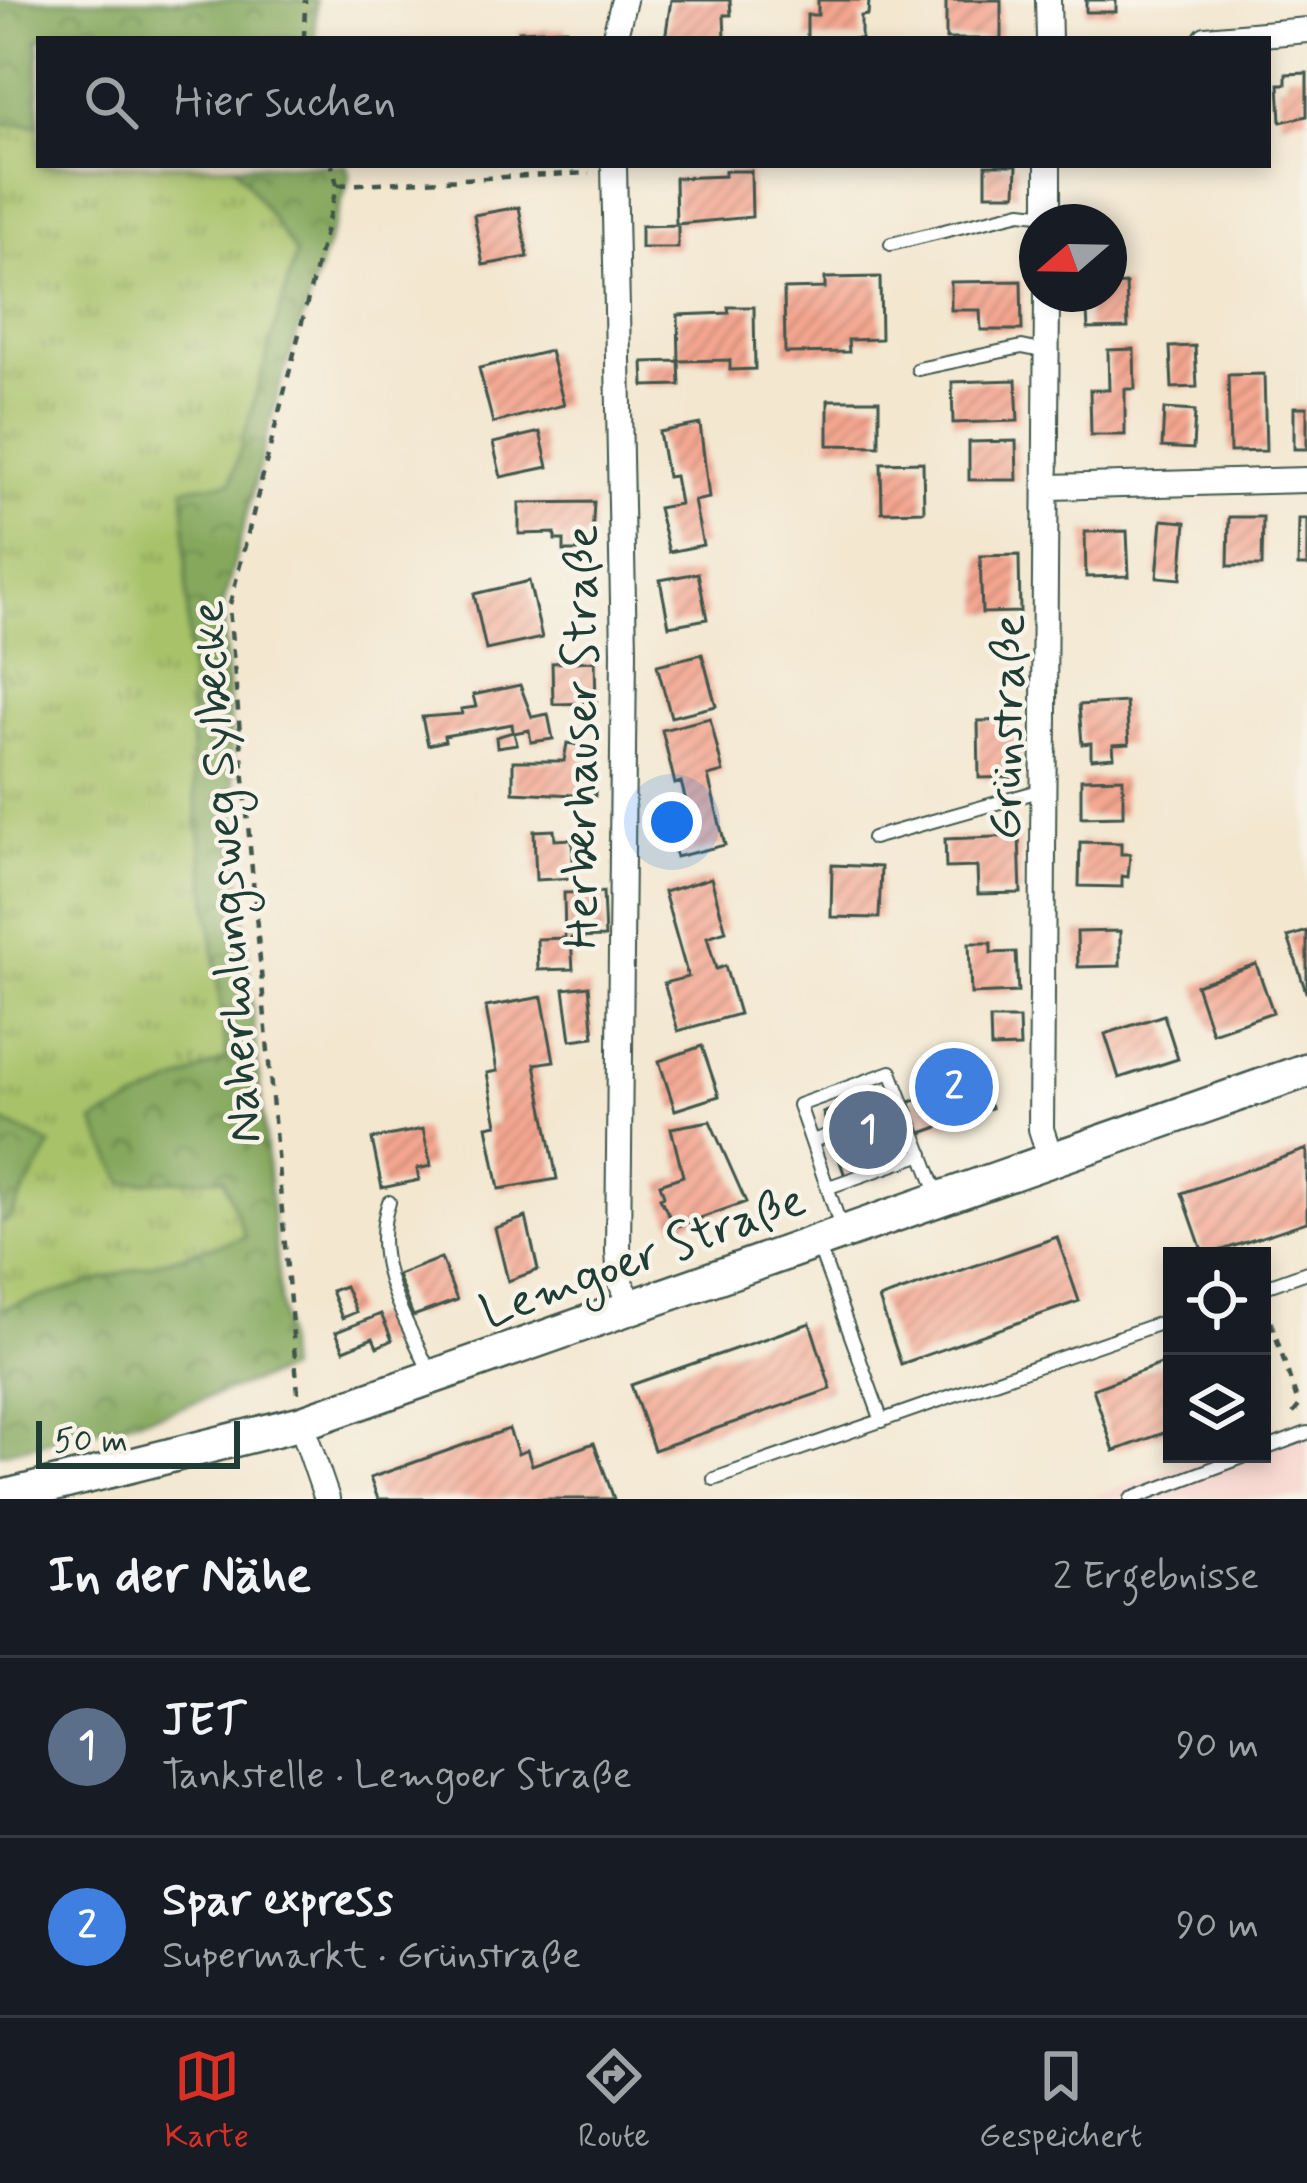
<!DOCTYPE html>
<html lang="de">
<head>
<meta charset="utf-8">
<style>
  body { margin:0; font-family:Mynerve,sans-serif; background:#20242c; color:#f1f3f6 }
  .controls { position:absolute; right:36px; bottom:36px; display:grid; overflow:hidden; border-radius:0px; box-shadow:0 6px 18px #0003 }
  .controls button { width:108px; height:108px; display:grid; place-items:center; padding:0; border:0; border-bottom:3px solid #363941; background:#171b24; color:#f1f3f6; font:60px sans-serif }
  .compass { position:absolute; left:1019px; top:204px; width:108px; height:108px; border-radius:50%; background:#171b24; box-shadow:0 6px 18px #0003; rotate:250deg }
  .scale { position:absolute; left:36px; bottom:30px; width:204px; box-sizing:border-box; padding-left:12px; border:6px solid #1f3d34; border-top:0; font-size:33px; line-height:42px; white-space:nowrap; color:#1f3d34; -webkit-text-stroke:9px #f7f3e8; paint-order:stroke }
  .you { position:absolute; left:672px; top:822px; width:42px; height:42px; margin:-30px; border:9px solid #fff; border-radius:50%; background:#1a73e8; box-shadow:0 0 0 18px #1a73e833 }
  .badge { display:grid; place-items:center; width:78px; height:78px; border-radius:50%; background:#d93025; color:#fff; font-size:39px; font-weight:700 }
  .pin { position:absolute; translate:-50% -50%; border:6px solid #fff; box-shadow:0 3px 12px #0006 }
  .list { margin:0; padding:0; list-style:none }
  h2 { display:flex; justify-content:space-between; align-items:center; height:156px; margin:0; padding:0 48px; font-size:51px }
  h2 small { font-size:39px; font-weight:400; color:#9ea1a6 }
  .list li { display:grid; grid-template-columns:78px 1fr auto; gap:36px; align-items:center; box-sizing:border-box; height:180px; padding:0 48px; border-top:3px solid #363941 }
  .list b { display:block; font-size:45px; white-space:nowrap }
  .list p { margin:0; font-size:39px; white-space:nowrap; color:#9ea1a6 }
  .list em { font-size:39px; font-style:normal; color:#9ea1a6 }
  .icon { flex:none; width:66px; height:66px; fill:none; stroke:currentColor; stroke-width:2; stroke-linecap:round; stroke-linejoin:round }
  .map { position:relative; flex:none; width:1307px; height:1499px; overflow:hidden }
  .search { position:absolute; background:#171b24; box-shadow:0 6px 18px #0003; left:36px; right:36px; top:36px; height:132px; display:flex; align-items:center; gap:30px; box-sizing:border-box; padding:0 42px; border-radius:0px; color:#9ea1a6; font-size:45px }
  .sheet { height:516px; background:#171b24 }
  nav { display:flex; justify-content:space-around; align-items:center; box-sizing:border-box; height:168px; border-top:3px solid #363941; background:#171b24; font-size:33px; color:#9ea1a6 }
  nav a { display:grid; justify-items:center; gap:6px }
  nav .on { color:#d93025 }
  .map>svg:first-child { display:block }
</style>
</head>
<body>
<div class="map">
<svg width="1307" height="1499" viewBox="0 0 1307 1499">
  <defs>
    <pattern id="grass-tufts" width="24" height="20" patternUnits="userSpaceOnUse" patternTransform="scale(3)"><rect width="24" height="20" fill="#a7c269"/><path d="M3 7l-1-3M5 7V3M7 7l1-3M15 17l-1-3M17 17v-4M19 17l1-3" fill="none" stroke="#879f57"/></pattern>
    <pattern id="forest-crowns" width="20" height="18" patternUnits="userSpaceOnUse" patternTransform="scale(3)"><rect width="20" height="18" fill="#85a85d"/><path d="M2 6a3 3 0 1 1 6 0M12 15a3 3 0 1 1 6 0" fill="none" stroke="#6c8a4e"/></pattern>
    <pattern id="building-hatch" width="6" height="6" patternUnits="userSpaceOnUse" patternTransform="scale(3)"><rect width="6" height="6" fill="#f4a690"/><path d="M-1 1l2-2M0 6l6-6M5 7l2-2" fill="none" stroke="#c58876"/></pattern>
  </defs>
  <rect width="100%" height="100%" fill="#f7f3e8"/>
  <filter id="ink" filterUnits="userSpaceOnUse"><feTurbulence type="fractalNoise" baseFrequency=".00833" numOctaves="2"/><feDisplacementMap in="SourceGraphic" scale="24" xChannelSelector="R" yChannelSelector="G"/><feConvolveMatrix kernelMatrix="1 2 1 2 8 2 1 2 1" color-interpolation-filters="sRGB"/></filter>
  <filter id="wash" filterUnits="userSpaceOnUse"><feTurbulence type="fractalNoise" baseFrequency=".004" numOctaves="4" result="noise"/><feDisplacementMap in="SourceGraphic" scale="48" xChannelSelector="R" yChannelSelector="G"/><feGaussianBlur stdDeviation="2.7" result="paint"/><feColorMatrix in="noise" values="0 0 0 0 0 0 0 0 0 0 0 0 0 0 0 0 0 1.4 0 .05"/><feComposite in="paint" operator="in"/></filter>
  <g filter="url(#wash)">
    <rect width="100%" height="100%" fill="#f3e7d0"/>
    <!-- built -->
    <path fill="#f7d0ca" d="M 1307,1417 L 1307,1499 L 1087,1499 L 1212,1454 L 1262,1454 L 1262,1434 Z"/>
    <!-- grass -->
    <path fill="url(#grass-tufts)" stroke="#63804e" stroke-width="3" d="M 0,125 L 39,125 L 39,165 L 235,165 L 296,254 L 231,482 L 185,488 L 192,769 L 227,1059 L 125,1183 L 224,1177 L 245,1237 L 0,1309 L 0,1224 L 9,1219 L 51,1145 L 0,1120 Z"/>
    <!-- forest -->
    <path fill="url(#forest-crowns)" stroke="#527248" stroke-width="3" d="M 0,0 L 316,0 L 315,39 L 108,39 L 96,25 C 74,24 61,39 39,39 L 39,125 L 0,125 Z
      M 235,165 L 346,165 L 350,177 L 280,386 L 223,606 L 239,868 L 287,1370 L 167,1412 L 0,1453 L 0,1309 L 245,1237 L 223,1178 L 124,1183 L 93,1122 L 227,1058 L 192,769 L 184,488 L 231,482 L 296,254 Z
      M 0,1120 L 51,1145 L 9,1219 L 0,1224 Z"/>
    <g id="blocks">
      <!-- building -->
      <path fill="url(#building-hatch)" d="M 671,0 L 730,0 L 731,15 L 724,15 L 725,39 L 665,39 Z
        M 818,0 L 869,0 L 868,15 L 861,16 L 861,39 L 807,39 L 807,15 L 818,15 Z
        M 946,0 L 1001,0 L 1001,39 L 946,39 Z
        M 1086,0 L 1116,0 L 1116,12 L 1086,12 Z
        M 566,29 L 566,39 L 519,39 L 519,31 Z
        M 1307,73 L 1307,116 L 1281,122 L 1279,84 L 1286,84 L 1286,74 Z
        M 986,165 L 1017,165 L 1016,194 L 986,194 Z
        M 725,171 L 751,171 L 752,217 L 676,224 L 675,178 L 725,176 Z
        M 519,207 L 528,257 L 483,265 L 474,215 Z
        M 678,225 L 678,248 L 641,248 L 641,226 Z
        M 880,277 L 881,339 L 848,340 L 849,352 L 785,353 L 784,289 L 825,288 L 825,278 Z
        M 1021,281 L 1022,330 L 981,330 L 980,310 L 951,310 L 951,282 Z
        M 1126,284 L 1128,328 L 1088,329 L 1086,294 L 1109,294 L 1109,285 Z
        M 728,307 L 754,307 L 755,369 L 730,370 L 730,360 L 679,361 L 678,315 L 729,313 Z
        M 1195,346 L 1197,387 L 1172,388 L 1170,347 Z
        M 1134,349 L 1135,389 L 1125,389 L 1125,435 L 1091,435 L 1090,390 L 1109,390 L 1108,350 Z
        M 550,351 L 564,405 L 493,423 L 479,368 Z
        M 679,361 L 680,385 L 644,386 L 643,362 Z
        M 1264,374 L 1266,451 L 1230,452 L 1228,375 Z
        M 1016,380 L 1018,421 L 953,423 L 952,382 Z
        M 828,400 L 879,400 L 879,446 L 828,445 Z
        M 1294,407 L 1307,407 L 1307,449 L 1294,449 Z
        M 1164,409 L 1195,411 L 1193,449 L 1162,447 Z
        M 700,424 L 709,498 L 694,501 L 703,545 L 669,552 L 658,508 L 680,504 L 675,476 L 667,477 L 659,432 Z
        M 540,432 L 548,467 L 501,477 L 493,443 Z
        M 1016,441 L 1017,480 L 969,480 L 969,442 Z
        M 923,462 L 924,511 L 882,512 L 881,463 Z
        M 594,502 L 592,540 L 577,540 L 578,551 L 564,551 L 564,540 L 555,540 L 555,533 L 519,534 L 519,503 Z
        M 1229,517 L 1263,517 L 1262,566 L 1228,566 Z
        M 1299,519 L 1307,519 L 1307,566 L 1298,566 Z
        M 1162,520 L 1186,522 L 1181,579 L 1157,577 Z
        M 1127,531 L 1129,576 L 1086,577 L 1085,532 Z
        M 1019,555 L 1020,612 L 982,613 L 980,556 Z
        M 698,573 L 707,619 L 669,626 L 660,580 Z
        M 529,581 L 542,638 L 486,650 L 474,594 Z
        M 702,654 L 716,706 L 671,717 L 657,665 Z
        M 595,661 L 596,703 L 553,704 L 552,663 Z
        M 520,685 L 532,717 L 548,714 L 553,739 L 531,742 L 529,730 L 514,733 L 517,744 L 497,747 L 496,737 L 513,732 L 512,724 L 444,736 L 445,741 L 428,745 L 422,717 L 462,714 L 461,709 L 476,707 L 473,695 Z
        M 1126,702 L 1129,744 L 1113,745 L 1114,757 L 1091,759 L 1091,743 L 1082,744 L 1079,705 Z
        M 710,718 L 723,772 L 708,776 L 725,845 L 676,857 L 665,811 L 687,805 L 681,782 L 675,784 L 662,730 Z
        M 1020,720 L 1021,777 L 979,778 L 978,721 Z
        M 567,743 L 595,748 L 595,796 L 513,792 L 513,761 L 564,761 Z
        M 1123,778 L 1123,816 L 1081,817 L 1081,779 Z
        M 554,830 L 555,840 L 572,839 L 574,878 L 536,880 L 534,831 Z
        M 1019,836 L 1021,893 L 978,894 L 977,867 L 946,868 L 945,839 Z
        M 1080,842 L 1121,843 L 1121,854 L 1130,854 L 1128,877 L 1122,876 L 1122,887 L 1079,886 Z
        M 832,865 L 881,867 L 879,918 L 831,917 Z
        M 711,878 L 726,931 L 707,937 L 716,969 L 725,966 L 739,1014 L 678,1031 L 664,983 L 688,977 L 664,892 Z
        M 603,892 L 605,937 L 571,938 L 573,969 L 538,970 L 537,939 L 565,938 L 564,893 Z
        M 1120,931 L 1120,966 L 1078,967 L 1077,932 Z
        M 1307,931 L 1307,992 L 1306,992 L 1288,937 Z
        M 969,943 L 991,943 L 991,953 L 1016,952 L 1018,992 L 971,994 Z
        M 1256,964 L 1273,1012 L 1212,1033 L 1196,985 Z
        M 589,986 L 594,1037 L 571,1040 L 564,989 Z
        M 542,997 L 554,1061 L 535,1064 L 557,1179 L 499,1189 L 487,1126 L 497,1124 L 487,1073 L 497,1071 L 486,1007 Z
        M 1164,1015 L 1178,1059 L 1119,1078 L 1105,1034 Z
        M 990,1019 L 1019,1019 L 1020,1047 L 991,1048 Z
        M 702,1046 L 719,1096 L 675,1110 L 659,1061 Z
        M 974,1061 L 991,1108 L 891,1144 L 896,1158 L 845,1176 L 823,1113 L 874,1095 L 880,1113 L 927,1096 L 921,1080 Z
        M 710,1121 L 746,1202 L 675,1227 L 660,1198 L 664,1196 L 660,1184 L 683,1176 L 671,1128 Z
        M 423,1129 L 431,1166 L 417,1169 L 419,1180 L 382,1188 L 372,1139 Z
        M 1307,1149 L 1307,1222 L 1204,1256 L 1182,1193 Z
        M 526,1217 L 538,1270 L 508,1281 L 495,1228 Z
        M 1057,1237 L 1079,1301 L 901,1364 L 879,1299 Z
        M 441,1258 L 457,1300 L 413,1316 L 397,1275 Z
        M 345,1286 L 356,1312 L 342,1318 L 331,1291 Z
        M 381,1314 L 392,1340 L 377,1347 L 373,1338 L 344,1350 L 336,1332 Z
        M 810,1323 L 831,1389 L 654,1450 L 631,1385 Z
        M 1172,1360 L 1172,1430 L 1114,1451 L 1093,1389 Z
        M 509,1429 L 518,1454 L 527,1450 L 532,1465 L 594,1443 L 614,1499 L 378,1499 L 370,1478 Z"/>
    </g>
  </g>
  <g filter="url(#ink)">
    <use href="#blocks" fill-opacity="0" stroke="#3f564b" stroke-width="3"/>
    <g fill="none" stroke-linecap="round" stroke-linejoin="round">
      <!-- lane casing -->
      <g stroke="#3f564b" stroke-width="16">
        <path id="lane" d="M 891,244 L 1021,212 L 1048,215
          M 918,369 L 1022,347 L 1046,352
          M 873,838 L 1046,789
          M 812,1141 L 905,1109
          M 829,1187 L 923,1154
          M 389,1202 C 368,1262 406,1318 430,1373
          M 842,1230 L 799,1105 L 891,1072 L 939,1198
          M 817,1242 L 882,1421
          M 1262,1288 L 1307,1272
          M 1262,1450 L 1307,1433
          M 714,1479 L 1172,1319
          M 1131,1499 L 1251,1454"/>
      </g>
      <!-- street casing -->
      <g stroke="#3f564b" stroke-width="28">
        <path id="street" d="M 1048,0 L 1049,39
          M 614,39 L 624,0
          M 1206,39 L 1307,30
          M 614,165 L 624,651 L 618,1252 L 620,1280 L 631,1308
          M 1048,222 L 1048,165
          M 1047,294 L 1041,1129 L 1051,1160
          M 1050,487 L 1307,480
          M 301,1423 L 327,1499"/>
      </g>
      <!-- secondary casing -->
      <g stroke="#3f564b" stroke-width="38">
        <path id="secondary" d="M 0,1498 L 301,1423 L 1307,1070"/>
      </g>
      <!-- path -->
      <path stroke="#3f564b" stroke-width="4.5" stroke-dasharray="9 9" stroke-linecap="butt" d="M 304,39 L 305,0
        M 338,185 L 590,173
        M 1265,1304 L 1299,1406 L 1291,1416
        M 298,1393 L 229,608 L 337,185 L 332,165"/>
      <!-- lane -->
      <use href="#lane" stroke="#fff" stroke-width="12"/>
      <!-- street -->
      <use href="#street" stroke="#fff" stroke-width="24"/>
      <!-- secondary -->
      <use href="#secondary" stroke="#fff" stroke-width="33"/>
    </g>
  </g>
  <g text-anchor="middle" stroke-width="9" stroke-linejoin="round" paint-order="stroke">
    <!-- street labels -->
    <g font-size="48" fill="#1f3d34" stroke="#f7f3e8">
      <text transform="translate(1005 727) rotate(-89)" y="17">Grünstraße</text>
      <text transform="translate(579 737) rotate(-90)" y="17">Herberhauser Straße</text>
      <text transform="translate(224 872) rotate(-94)" y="17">Naherholungsweg Sylbecke</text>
      <text transform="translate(642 1254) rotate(-20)" y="17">Lemgoer Straße</text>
    </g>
  </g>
</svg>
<div class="controls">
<button><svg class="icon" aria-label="locate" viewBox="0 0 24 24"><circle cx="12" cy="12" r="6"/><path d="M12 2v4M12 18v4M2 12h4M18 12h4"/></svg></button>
<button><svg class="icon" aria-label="layers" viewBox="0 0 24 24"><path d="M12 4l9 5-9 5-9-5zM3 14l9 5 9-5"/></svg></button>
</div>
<svg class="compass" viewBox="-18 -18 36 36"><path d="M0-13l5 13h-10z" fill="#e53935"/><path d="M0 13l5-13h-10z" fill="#9ea1a6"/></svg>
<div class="scale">50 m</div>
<div class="you"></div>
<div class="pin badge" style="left:868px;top:1130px;background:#5c6f8a">1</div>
<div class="pin badge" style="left:954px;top:1087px;background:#3f7fe0">2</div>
<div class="search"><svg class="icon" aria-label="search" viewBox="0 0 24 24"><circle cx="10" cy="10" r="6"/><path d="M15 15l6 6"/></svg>Hier suchen</div>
</div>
<section class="sheet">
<h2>In der Nähe<small>2 Ergebnisse</small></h2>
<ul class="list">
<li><span class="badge" style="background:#5c6f8a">1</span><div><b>JET</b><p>Tankstelle · Lemgoer Straße</p></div><em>90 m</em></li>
<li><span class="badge" style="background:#3f7fe0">2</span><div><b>Spar express</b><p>Supermarkt · Grünstraße</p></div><em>90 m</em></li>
</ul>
</section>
<nav>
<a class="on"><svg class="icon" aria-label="map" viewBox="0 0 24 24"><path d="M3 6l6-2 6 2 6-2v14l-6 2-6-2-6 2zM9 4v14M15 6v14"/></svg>Karte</a>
<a><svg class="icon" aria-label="directions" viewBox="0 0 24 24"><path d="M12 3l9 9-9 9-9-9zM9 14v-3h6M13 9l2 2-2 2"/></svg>Route</a>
<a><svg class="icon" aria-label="saved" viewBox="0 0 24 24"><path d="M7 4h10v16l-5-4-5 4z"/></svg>Gespeichert</a>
</nav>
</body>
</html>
